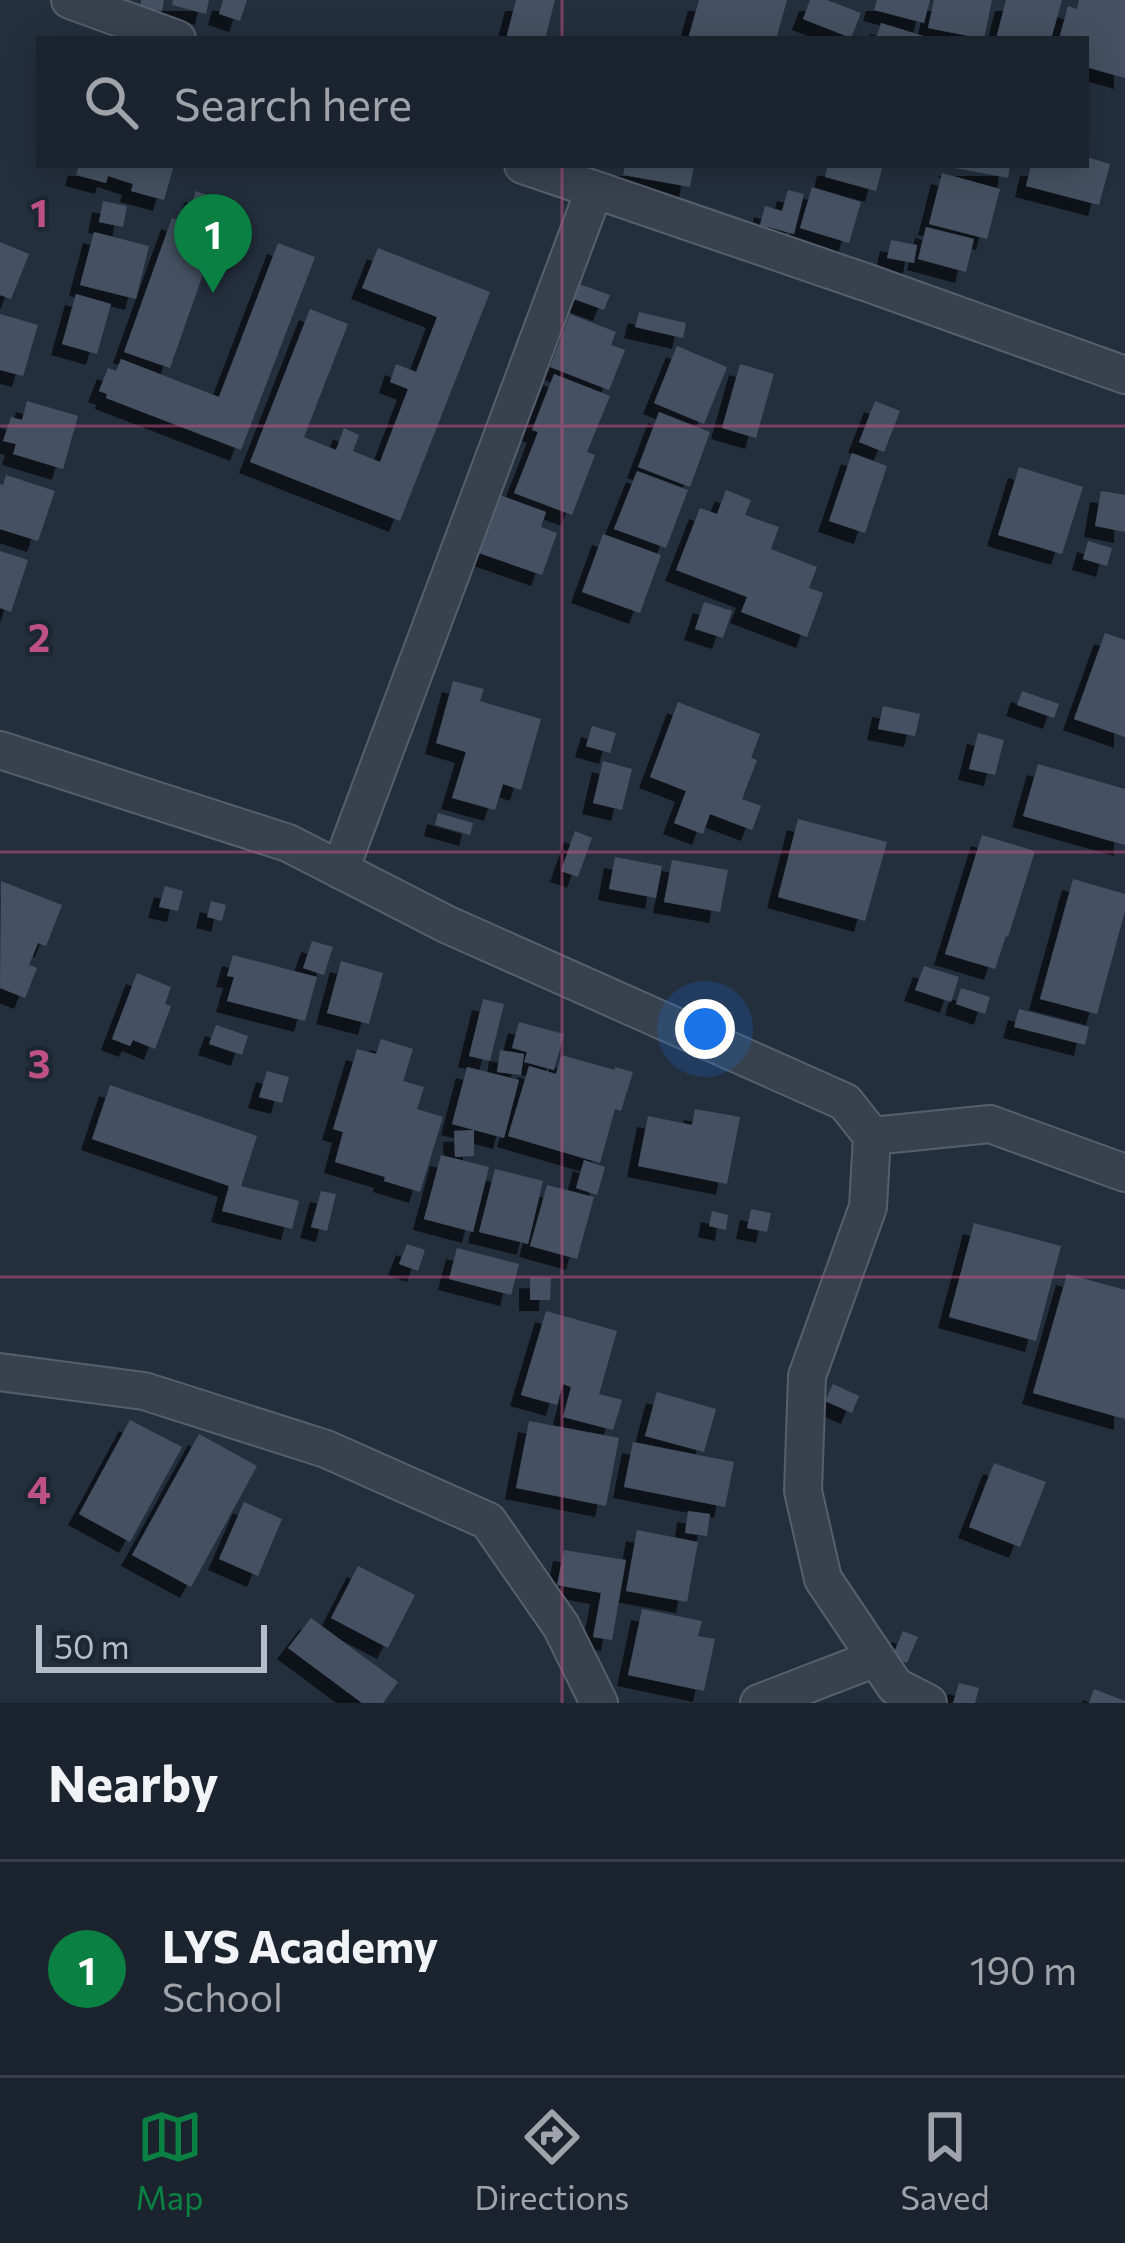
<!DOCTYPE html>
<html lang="en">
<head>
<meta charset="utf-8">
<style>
  body { margin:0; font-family:Commissioner,sans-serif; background:#242b36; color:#f1f3f6 }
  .scale { position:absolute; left:36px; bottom:30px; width:231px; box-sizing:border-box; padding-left:12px; border:6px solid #b4bcc9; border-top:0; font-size:33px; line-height:42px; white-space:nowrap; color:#b4bcc9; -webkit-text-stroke:9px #1d2633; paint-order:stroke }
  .you { position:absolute; left:705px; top:1029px; width:42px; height:42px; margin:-30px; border:9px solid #fff; border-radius:50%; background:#1a73e8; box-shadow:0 0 0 18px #1a73e833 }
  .badge { display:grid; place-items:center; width:78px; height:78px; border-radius:50%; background:#0b8043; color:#fff; font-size:39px; font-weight:700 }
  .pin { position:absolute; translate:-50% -99px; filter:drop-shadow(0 3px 6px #0008) }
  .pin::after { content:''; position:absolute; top:63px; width:42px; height:36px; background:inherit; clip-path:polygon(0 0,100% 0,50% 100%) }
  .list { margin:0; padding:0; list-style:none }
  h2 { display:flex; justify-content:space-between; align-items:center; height:156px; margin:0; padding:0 48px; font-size:51px }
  h2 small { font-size:39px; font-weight:400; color:#a0a4aa }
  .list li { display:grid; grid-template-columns:78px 1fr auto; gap:36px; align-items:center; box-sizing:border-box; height:216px; padding:0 48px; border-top:3px solid #39404a }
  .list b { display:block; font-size:45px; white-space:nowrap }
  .list p { margin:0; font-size:39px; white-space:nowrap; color:#a0a4aa }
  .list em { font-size:39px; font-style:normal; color:#a0a4aa }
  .icon { flex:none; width:66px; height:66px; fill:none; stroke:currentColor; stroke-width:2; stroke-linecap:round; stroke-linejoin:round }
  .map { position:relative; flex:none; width:1125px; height:1703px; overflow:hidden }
  .search { position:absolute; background:#1b232e; box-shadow:0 6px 30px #0003; left:36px; right:36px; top:36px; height:132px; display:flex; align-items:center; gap:30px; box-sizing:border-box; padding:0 42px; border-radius:0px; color:#a0a4aa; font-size:45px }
  .sheet { height:372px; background:#1b232e }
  nav { display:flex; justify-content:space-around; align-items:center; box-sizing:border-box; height:168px; border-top:3px solid #39404a; background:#1b232e; font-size:33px; color:#a0a4aa }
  nav a { display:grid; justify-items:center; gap:6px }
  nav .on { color:#0b8043 }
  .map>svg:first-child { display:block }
</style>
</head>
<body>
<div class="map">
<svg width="1125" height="1703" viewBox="0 0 1125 1703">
  <defs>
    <filter id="shadow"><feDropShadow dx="-11" dy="11" stdDeviation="0" flood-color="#0009"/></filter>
  </defs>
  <rect width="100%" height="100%" fill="#242f3e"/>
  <!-- building -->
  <path fill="#455162" filter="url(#shadow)" d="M 141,0 L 164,0 L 162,11 L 140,8 Z
    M 173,0 L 209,0 L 206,14 L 172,5 Z
    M 223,0 L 247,0 L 240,21 L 219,14 Z
    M 516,0 L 555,0 L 545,39 L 506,39 Z
    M 699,0 L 787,0 L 776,39 L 688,39 Z
    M 810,0 L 827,0 L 861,13 L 851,38 L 803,19 Z
    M 877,0 L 930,0 L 924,23 L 874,10 Z
    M 934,0 L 992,0 L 984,39 L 928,28 Z
    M 1006,0 L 1062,0 L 1051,39 L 996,39 Z
    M 1079,0 L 1125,0 L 1125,78 L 1086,67 L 1086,39 L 1059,39 L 1068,6 L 1077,9 Z
    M 881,23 L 930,38 L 929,39 L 876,39 Z
    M 1086,157 L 1110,164 L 1099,205 L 1026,186 L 1031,165 L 1086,165 Z
    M 79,165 L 174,165 L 164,200 L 131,191 L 133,184 L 108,176 L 106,183 L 76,175 Z
    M 625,165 L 694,165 L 690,187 L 623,175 Z
    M 828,165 L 883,165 L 876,191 L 825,177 Z
    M 950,165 L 1010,165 L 1008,178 L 950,167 Z
    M 942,173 L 1000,189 L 987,239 L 929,224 Z
    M 812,187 L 861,202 L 849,243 L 800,228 Z
    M 788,190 L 804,194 L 794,234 L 760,225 L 765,206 L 782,211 Z
    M 196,191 L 228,203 L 170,368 L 124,352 L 172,218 L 184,222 Z
    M 103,201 L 127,206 L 123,227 L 99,222 Z
    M 926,227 L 974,239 L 966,272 L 918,259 Z
    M 94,232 L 149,246 L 136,299 L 80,285 Z
    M 891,240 L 917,245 L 914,263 L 887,258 Z
    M 0,242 L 29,254 L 11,299 L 0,295 Z
    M 278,243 L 315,257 L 241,450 L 106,398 L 107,394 L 99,391 L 108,368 L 116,371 L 121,359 L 219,397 Z
    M 378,248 L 490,292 L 400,521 L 250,462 L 310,309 L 348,324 L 304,437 L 336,450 L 344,428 L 359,435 L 353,451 L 380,462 L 408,389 L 390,382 L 396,364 L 416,372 L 437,317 L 362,288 Z
    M 579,284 L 610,295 L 604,310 L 574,299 Z
    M 76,294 L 111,304 L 97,354 L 62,344 Z
    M 639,312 L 686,323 L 683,338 L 635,327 Z
    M 0,314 L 38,325 L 23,376 L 0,370 Z
    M 570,314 L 616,332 L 611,345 L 625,350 L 609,390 L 550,367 Z
    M 677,346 L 727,367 L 704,424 L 654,403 Z
    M 740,364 L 774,374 L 756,438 L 722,428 Z
    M 554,374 L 610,396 L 587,452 L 595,455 L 572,515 L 514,493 L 538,432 L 532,430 Z
    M 27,401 L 78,416 L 63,469 L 13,454 L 16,444 L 3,441 L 11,417 L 22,420 Z
    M 875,401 L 900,411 L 884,452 L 859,442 Z
    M 659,412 L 710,432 L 690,487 L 638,467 Z
    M 852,453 L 887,466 L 865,533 L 829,521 Z
    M 1019,467 L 1083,487 L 1062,554 L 998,535 Z
    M 637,471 L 688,490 L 666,548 L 614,529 Z
    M 6,475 L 55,491 L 38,541 L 0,529 L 0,484 L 3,485 Z
    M 726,490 L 751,500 L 745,515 L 779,527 L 771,549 L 817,567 L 809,588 L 823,593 L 807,637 L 741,612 L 747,597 L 676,570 L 700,508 L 717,514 Z
    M 1101,491 L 1125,495 L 1125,532 L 1095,526 Z
    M 500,495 L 546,512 L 541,527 L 557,533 L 542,575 L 479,553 Z
    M 603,534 L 661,555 L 640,613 L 582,592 Z
    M 1088,541 L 1112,548 L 1107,566 L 1083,559 Z
    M 0,551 L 28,560 L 11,612 L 0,608 Z
    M 704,602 L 732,611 L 723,638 L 695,629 Z
    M 1105,633 L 1125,640 L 1125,737 L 1074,719 Z
    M 453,681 L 484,689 L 480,701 L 541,719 L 521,790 L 503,784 L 495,810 L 452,798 L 466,752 L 436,743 Z
    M 1022,691 L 1059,704 L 1054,718 L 1017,705 Z
    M 678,702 L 760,734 L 751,758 L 757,760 L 742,799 L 761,806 L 752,830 L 710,814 L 703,834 L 674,823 L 686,791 L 650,777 Z
    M 883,706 L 920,714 L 915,736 L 878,729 Z
    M 592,726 L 616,733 L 610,753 L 586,746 Z
    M 978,733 L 1004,740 L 995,775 L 969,769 Z
    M 603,761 L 632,769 L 622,810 L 593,803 Z
    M 1038,764 L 1125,789 L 1125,845 L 1023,816 Z
    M 438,813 L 473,823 L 470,835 L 435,825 Z
    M 798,819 L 887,842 L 865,921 L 778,897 Z
    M 575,831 L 592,838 L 578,877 L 561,871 Z
    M 982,835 L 1035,851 L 1008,937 L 1006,936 L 995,969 L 945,954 Z
    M 615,857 L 662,866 L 656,898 L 609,889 Z
    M 672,860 L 728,870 L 720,912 L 664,902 Z
    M 1073,879 L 1125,894 L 1125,911 L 1097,1014 L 1040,999 Z
    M 1,881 L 62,905 L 46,946 L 38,943 L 29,965 L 37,968 L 25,998 L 0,988 Z
    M 165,886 L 183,891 L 178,911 L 159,907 Z
    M 211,901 L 226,905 L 222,921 L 207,917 Z
    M 312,941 L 333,947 L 324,975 L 303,968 Z
    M 233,955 L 317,977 L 305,1021 L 227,1001 L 234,977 L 227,976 Z
    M 341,961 L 383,973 L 369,1024 L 327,1013 Z
    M 924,966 L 959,977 L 951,1002 L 915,990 Z
    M 137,973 L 171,987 L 165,1004 L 171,1006 L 155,1049 L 133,1040 L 130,1046 L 112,1039 Z
    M 961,988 L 990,997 L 985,1014 L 956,1004 Z
    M 483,999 L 504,1004 L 490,1061 L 469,1056 Z
    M 1019,1009 L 1089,1027 L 1085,1045 L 1014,1027 Z
    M 519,1022 L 564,1034 L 554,1070 L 524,1062 L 527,1052 L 512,1048 Z
    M 216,1025 L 248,1036 L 242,1055 L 209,1044 Z
    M 381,1039 L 413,1049 L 403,1081 L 424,1087 L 417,1109 L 443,1117 L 420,1192 L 384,1181 L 385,1177 L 335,1162 L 343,1132 L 333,1129 L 357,1049 L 376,1054 Z
    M 500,1050 L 524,1054 L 521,1075 L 497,1072 Z
    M 561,1055 L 615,1070 L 615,1067 L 633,1072 L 621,1111 L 615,1109 L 600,1163 L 508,1136 L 529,1066 L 556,1074 Z
    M 467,1067 L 519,1080 L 504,1138 L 452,1124 Z
    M 267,1071 L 289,1077 L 282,1103 L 259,1097 Z
    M 110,1085 L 257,1136 L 241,1186 L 299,1201 L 292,1229 L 222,1211 L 229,1186 L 92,1139 Z
    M 695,1109 L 740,1117 L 727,1184 L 638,1166 L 648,1116 L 692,1125 Z
    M 474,1130 L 474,1156 L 455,1157 L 454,1131 Z
    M 441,1155 L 489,1167 L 473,1232 L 424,1219 Z
    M 584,1160 L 605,1167 L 597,1195 L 576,1188 Z
    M 495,1169 L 543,1181 L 528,1244 L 479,1232 Z
    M 547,1185 L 594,1197 L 577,1259 L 530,1246 Z
    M 321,1191 L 336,1194 L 327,1231 L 311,1227 Z
    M 751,1209 L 771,1213 L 767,1232 L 747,1228 Z
    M 712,1211 L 728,1215 L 726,1230 L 709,1226 Z
    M 974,1223 L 1061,1246 L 1036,1341 L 949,1317 Z
    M 407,1244 L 425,1250 L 418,1271 L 399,1264 Z
    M 457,1248 L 519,1264 L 511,1295 L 449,1279 Z
    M 1067,1274 L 1125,1290 L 1125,1419 L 1033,1393 Z
    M 530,1277 L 551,1278 L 550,1300 L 530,1300 Z
    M 546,1311 L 617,1331 L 599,1394 L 622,1400 L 613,1430 L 563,1417 L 571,1387 L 563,1384 L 557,1405 L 521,1395 Z
    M 833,1384 L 859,1396 L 852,1413 L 825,1401 Z
    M 657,1392 L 716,1409 L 704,1452 L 645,1436 Z
    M 130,1420 L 182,1447 L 130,1542 L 79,1514 Z
    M 529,1421 L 619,1438 L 606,1506 L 516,1488 Z
    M 199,1434 L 257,1466 L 191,1587 L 132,1555 Z
    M 633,1442 L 734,1462 L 725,1507 L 624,1487 Z
    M 994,1463 L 1046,1482 L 1020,1547 L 969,1527 Z
    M 244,1502 L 282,1519 L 258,1576 L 219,1559 Z
    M 688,1511 L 710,1514 L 707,1536 L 685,1533 Z
    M 637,1530 L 698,1542 L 687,1602 L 626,1591 Z
    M 564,1550 L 626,1560 L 612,1640 L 593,1637 L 601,1593 L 557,1585 Z
    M 358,1566 L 415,1595 L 388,1648 L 331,1618 Z
    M 642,1609 L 702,1621 L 698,1636 L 715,1639 L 704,1691 L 628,1675 Z
    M 311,1618 L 398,1682 L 383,1703 L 362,1703 L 288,1648 Z
    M 903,1631 L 918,1637 L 907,1663 L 892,1657 Z
    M 959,1683 L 979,1688 L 975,1703 L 953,1703 Z
    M 1094,1689 L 1125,1701 L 1125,1703 L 1089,1703 Z"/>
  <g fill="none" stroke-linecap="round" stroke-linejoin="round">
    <!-- minor casing -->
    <g stroke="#565f6c" stroke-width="40">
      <path id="minor" d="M 70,0 L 177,39
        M 523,165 L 871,284 L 1125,375
        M 0,750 L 288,843 L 446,924 L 845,1102 L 872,1136 L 868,1207 L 807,1376 L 803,1491 L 823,1579 L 895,1686 L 928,1703
        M 340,870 L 594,191
        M 872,1136 L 990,1124 L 1125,1173
        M 0,1372 L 144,1391 L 326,1449 L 488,1521 L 561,1626 L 599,1703
        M 759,1703 L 876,1658"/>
    </g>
    <!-- minor -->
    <use href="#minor" stroke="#38414e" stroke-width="36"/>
  </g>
  <!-- grid -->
  <path fill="none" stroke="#bd5182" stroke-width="3" stroke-opacity="0.55" d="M 562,0 L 562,39M 562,165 L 562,1703M 0,426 L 1125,426M 0,852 L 1125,852M 0,1277 L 1125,1277"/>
  <g font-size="39" text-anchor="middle" font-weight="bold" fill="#bd5182" stroke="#1d2633" stroke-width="9" stroke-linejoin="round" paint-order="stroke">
    <text x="39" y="227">1</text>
    <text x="39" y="652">2</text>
    <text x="39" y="1078">3</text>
    <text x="39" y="1504">4</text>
  </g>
</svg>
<div class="scale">50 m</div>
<div class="you"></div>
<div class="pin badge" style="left:213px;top:293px">1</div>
<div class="search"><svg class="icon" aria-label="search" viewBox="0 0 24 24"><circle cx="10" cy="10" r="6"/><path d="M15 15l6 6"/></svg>Search here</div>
</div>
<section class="sheet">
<h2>Nearby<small></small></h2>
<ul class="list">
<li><span class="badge">1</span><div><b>LYS Academy</b><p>School</p></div><em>190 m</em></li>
</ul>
</section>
<nav>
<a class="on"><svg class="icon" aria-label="map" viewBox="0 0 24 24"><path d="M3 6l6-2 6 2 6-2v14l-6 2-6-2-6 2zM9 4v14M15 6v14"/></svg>Map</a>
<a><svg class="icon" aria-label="directions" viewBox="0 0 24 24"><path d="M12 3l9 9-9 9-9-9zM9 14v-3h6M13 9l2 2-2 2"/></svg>Directions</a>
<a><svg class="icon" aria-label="saved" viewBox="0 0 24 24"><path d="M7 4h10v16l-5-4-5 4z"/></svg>Saved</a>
</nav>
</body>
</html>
